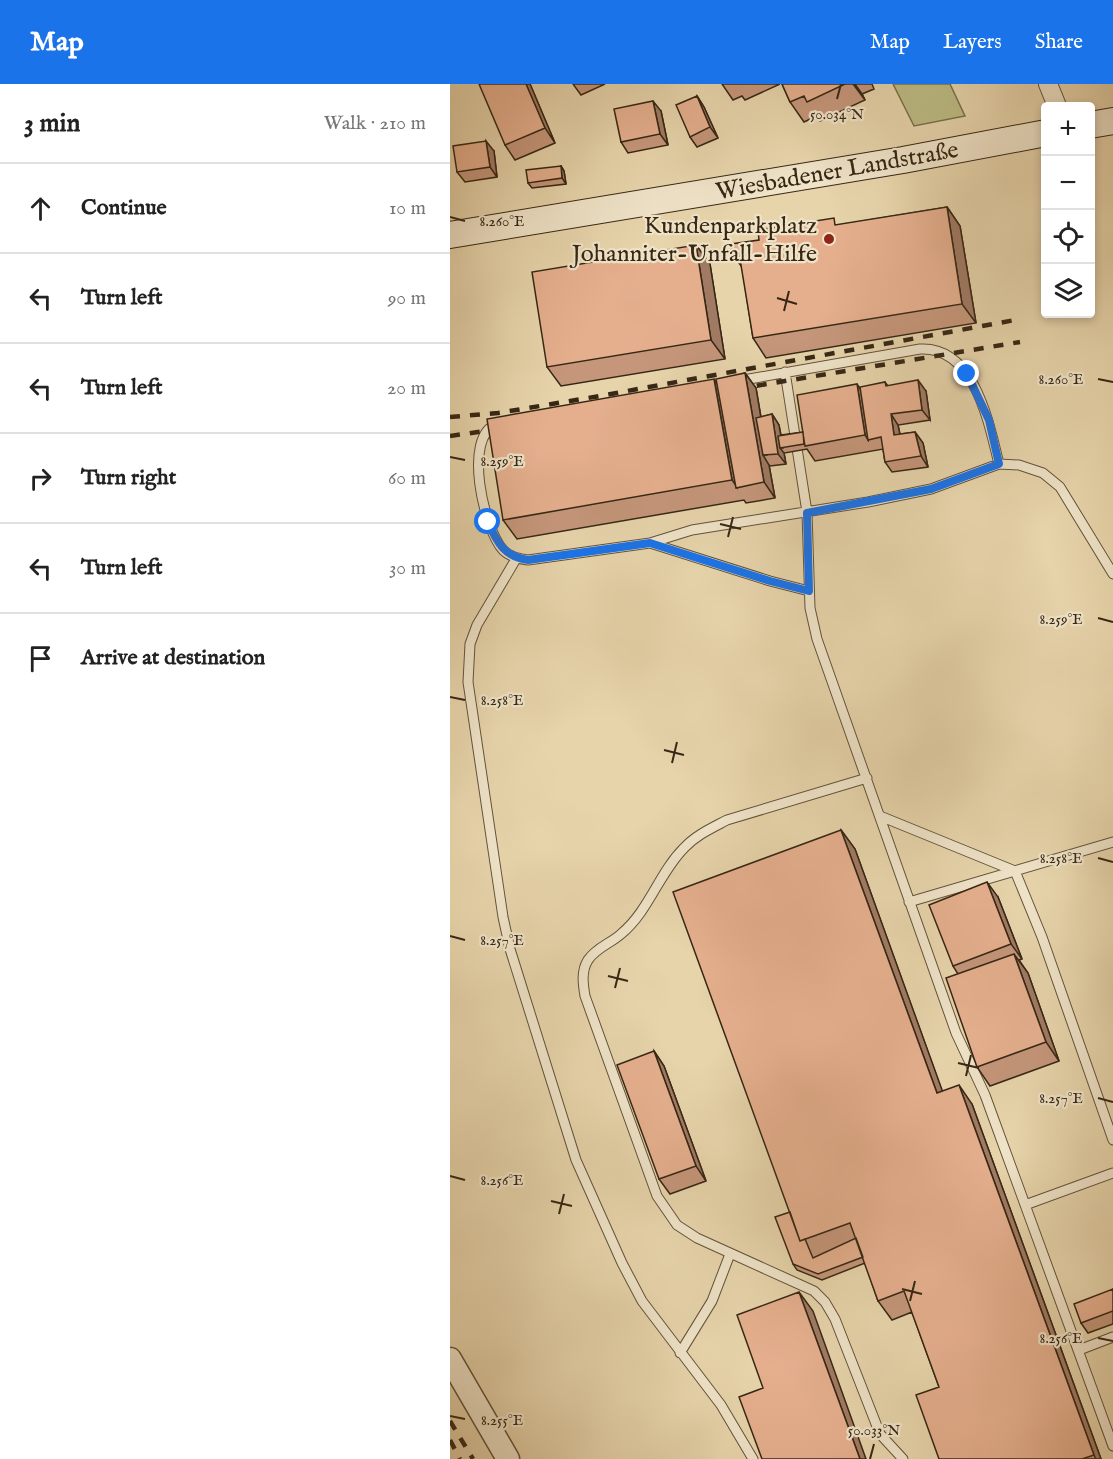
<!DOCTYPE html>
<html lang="en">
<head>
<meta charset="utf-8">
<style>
  body { margin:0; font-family:"IM FELL English",serif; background:#f6f6f6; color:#222 }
  .controls { position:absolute; right:18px; top:18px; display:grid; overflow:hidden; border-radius:6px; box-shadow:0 3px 9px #0003 }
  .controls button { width:54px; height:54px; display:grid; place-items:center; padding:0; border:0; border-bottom:2px solid #e0e0e0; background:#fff; color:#222; font:30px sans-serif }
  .stop { position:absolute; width:18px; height:18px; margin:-14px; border:4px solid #1a73e8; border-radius:50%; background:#fff }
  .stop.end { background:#1a73e8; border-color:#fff; box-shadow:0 2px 6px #0008 }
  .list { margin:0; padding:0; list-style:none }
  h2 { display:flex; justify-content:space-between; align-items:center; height:78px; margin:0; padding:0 24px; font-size:26px }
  h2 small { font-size:20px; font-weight:400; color:#767676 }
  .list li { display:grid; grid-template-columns:39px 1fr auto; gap:18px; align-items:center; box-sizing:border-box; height:90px; padding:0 24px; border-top:2px solid #e0e0e0 }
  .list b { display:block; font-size:22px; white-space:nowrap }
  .list em { font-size:20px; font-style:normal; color:#767676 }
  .icon { flex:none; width:33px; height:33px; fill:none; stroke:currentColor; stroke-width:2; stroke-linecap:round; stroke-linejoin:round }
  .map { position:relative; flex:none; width:663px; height:1375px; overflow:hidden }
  header { display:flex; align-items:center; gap:36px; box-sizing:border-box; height:84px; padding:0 30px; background:#1a73e8; color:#fff }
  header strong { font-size:28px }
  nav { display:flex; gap:33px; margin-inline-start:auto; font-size:21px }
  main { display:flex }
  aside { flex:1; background:#fff }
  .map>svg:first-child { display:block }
</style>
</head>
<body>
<header>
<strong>Map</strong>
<nav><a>Map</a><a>Layers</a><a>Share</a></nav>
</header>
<main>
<aside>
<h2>3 min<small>Walk · 210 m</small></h2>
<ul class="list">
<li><svg class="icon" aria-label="ahead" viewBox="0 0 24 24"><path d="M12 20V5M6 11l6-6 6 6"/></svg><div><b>Continue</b></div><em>10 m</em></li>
<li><svg class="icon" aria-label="left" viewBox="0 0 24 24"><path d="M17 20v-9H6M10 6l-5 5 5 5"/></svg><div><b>Turn left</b></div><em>90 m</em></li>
<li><svg class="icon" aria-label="left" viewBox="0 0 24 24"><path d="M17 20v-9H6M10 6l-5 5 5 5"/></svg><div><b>Turn left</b></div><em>20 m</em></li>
<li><svg class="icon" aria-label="right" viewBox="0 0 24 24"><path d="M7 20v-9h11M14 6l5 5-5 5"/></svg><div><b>Turn right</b></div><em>60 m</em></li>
<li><svg class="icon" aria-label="left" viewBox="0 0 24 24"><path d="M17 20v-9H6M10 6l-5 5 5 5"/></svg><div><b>Turn left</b></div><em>30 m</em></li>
<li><svg class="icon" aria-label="arrive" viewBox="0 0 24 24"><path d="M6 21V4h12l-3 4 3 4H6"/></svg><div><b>Arrive at destination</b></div></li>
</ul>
</aside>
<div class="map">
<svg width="663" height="1375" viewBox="0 0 663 1375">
  <rect width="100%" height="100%" fill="#e7d4ab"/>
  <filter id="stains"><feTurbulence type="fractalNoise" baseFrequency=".00333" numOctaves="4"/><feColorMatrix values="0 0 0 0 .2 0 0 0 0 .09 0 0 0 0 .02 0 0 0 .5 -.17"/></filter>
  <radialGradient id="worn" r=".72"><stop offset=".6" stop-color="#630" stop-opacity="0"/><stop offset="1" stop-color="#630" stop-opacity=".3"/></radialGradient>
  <!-- green -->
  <path fill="#bcbb84" stroke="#79714c" stroke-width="1.5" d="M 443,0 L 500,0 L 515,32 L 464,42 Z"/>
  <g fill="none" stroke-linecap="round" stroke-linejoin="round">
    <!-- service casing -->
    <g stroke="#62523a" stroke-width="11">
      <path id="service" d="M 335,288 L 357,428 L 360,524 L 367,555 L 506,949 L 535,1011 L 663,1362
        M 288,297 L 470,265 C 525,262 539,340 549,380
        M 47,340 C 12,352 34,445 53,466 C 60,473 69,475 78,476 L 200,459 L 320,497 L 359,507
        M 200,459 L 242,446 L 418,418 L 481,405 L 549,380 L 569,381 L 593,389 L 610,403 L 663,490
        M 66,475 L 27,541 L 20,560 L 18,598 L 53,833 L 60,865 L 126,1076 L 172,1179 L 192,1217 L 271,1321 L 303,1375
        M 417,694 L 277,736 C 262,744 246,751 234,764 C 209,789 199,827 171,850 C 160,860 147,863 138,876 C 131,887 133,900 135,912 L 207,1112 L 227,1141 L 247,1154 L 364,1207 L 375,1218 L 385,1235 L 430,1350 L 453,1375
        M 430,732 L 565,787 L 592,853 L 663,1056
        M 459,818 L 663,758
        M 575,1121 L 663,1089
        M 629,1266 L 663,1253
        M 230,1269 L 262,1217 L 280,1170"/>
    </g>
    <!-- minor casing -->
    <g stroke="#62523a" stroke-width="20">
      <path id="minor" d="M 598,0 L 607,22"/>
    </g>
    <!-- tertiary casing -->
    <g stroke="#62523a" stroke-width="25">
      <path id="tertiary" d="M 0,1275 L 58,1375"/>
    </g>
    <!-- secondary casing -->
    <g stroke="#362715" stroke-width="28">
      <path id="secondary" d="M 640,41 L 663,37
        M 0,151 L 453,76 L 596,49"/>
    </g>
    <!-- service -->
    <use href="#service" stroke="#efe3c8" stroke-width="9"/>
    <!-- minor -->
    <use href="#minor" stroke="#efe3c8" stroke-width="18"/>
    <!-- tertiary -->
    <use href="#tertiary" stroke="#efe3c8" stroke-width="22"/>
    <!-- secondary -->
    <use href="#secondary" stroke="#efe3c8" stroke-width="26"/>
    <!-- rail -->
    <path stroke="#362715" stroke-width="4.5" stroke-dasharray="10 10" stroke-linecap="butt" d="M 287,305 L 570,258
      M 0,333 L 48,329 L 150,312 L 565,236
      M 0,352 L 56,344
      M 0,1337 L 23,1375
      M 0,1356 L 10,1375"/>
  </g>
  <!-- wall -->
  <path fill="#c5967a" stroke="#362715" stroke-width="1.5" d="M 80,0 L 105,59 L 65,76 L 55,61 Z
    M 123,0 L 155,0 L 131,11 Z
    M 272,0 L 330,0 L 295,16 L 292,12 L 283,16 Z
    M 332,0 L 422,0 L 424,5 L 412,10 L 415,16 L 370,37 L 367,32 L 354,38 L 340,18 Z
    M 247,12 L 254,23 L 268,54 L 247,63 L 240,53 Z
    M 211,27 L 218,61 L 178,69 L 171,58 Z
    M 44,67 L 47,93 L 15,98 L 7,88 Z
    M 111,82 L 114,87 L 116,100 L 82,104 L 78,99 Z
    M 497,123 L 510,142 L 526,239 L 316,274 L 303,254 L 292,183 L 282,170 L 309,156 L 389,141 Z
    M 246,161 L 260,180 L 275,275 L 111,302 L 97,283 Z
    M 295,289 L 306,304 L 311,333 L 322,330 L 329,341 L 331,351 L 353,348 L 410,305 L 435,298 L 438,302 L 476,307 L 480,336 L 448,341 L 450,350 L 465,348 L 473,359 L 478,383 L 442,388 L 435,378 L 433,365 L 365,377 L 357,365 L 334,369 L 336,380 L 320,382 L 319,381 L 325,414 L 296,419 L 294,416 L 67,455 L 53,436 L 267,299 Z
    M 391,746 L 405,765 L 492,1007 L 522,1020 L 651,1375 L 489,1375 L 489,1303 L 462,1228 L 442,1236 L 428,1217 L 415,1179 L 372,1196 L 347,1186 L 343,1180 L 340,1128 Z
    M 548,813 L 572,875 L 569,876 L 578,889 L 609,977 L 540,1002 L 527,983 L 508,890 L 503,882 Z
    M 204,967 L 214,982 L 256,1097 L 220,1110 L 209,1095 Z
    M 663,1205 L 663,1240 L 638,1249 L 631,1239 Z"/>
  <!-- shaded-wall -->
  <path fill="#a07a63" stroke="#362715" stroke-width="1.5" d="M 76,0 L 80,0 L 105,59 L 95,44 Z
    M 403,0 L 405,0 L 412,10 L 415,16 Z
    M 247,12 L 254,23 L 268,54 L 260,43 Z
    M 203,17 L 211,27 L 218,61 L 210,50 Z
    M 36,57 L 44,67 L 47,93 L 40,83 Z
    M 111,82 L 114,87 L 116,100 L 112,94 Z
    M 497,123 L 510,142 L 526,239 L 512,220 Z
    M 246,161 L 260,180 L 275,275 L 261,256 Z
    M 295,289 L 306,304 L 317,371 L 313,371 L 319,381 L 325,414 L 314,398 Z
    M 264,295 L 278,314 L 287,403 L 282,396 Z
    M 468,296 L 476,307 L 480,336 L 472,326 Z
    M 407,300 L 418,316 L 418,356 L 415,351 Z
    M 322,330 L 329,341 L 333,364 L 330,364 L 334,369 L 336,380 L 328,370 Z
    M 441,330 L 448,341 L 452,361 L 444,351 Z
    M 465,348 L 473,359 L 478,383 L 471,372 Z
    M 391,746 L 405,765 L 500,1028 L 487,1009 Z
    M 537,798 L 548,813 L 572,875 L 561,860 Z
    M 564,870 L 578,889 L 609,977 L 596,958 Z
    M 204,967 L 214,982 L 256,1097 L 246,1082 Z
    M 509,1001 L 522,1020 L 651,1375 L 646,1375 L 644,1371 Z
    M 349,1208 L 363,1227 L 416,1375 L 410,1375 Z"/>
  <!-- building -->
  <path fill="#e5af8e" stroke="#362715" stroke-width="1.5" d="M 29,0 L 76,0 L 95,44 L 55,61 Z
    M 332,0 L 395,0 L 357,18 L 354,12 L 340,18 Z
    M 247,12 L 260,43 L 240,53 L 226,21 Z
    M 203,17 L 210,50 L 171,58 L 164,25 Z
    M 36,57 L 40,83 L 7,88 L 3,62 Z
    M 111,82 L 112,94 L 78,99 L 76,86 Z
    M 497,123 L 512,220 L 303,254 L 289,169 L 282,170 L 281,160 L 309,156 L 308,146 L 384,134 L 385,141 Z
    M 246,161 L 261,256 L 97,283 L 82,188 Z
    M 295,289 L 314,398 L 286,404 L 266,295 Z
    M 264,295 L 282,396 L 53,436 L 37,335 Z
    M 468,296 L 472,326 L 441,330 L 444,351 L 465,348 L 471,372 L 435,378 L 431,353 L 418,356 L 410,303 L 435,298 L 436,302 Z
    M 407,300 L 415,351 L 355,362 L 347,311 Z
    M 322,330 L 328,370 L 313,371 L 306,334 Z
    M 353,348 L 354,360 L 330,364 L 328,352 Z
    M 391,746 L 487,1009 L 509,1001 L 644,1371 L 632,1375 L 489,1375 L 466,1311 L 489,1303 L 454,1207 L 428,1217 L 400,1139 L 350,1157 L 223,808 Z
    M 537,798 L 561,860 L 503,882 L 479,821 Z
    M 564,870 L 596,958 L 527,983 L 496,894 Z
    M 204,967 L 246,1082 L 209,1095 L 167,981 Z
    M 340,1128 L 350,1157 L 355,1155 L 363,1174 L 406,1154 L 413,1173 L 368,1190 L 343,1180 L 325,1133 Z
    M 663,1205 L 663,1227 L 631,1239 L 624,1220 Z
    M 349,1208 L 410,1375 L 312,1375 L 289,1313 L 313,1304 L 287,1231 Z"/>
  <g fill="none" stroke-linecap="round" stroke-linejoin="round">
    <!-- route -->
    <path stroke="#1a73e8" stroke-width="8" d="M 38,438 C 47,459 55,473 78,476 L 200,459 L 320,497 L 359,507 L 357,429 L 481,405 L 549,380 L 539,336 L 517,290"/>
  </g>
  <!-- ticks -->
  <path fill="none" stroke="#362715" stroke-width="2" d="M 387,15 L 391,0M 0,133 L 15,137M 327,214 L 347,220M 334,227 L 339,207M 648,295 L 663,298M 0,373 L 15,376M 270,440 L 291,445M 278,453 L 283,433M 648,534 L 663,538M 0,613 L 15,616M 214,666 L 234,671M 222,679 L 227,658M 648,774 L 663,778M 0,852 L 15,856M 158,892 L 178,897M 165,904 L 170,884M 508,979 L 529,984M 516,992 L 521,971M 648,1014 L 663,1018M 0,1092 L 15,1096M 101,1117 L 122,1122M 109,1130 L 114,1110M 452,1205 L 472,1210M 460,1217 L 465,1197M 648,1254 L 663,1257M 0,1332 L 15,1335M 420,1375 L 424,1360"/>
  <!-- markers -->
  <circle fill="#8f2418" stroke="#efe3c8" stroke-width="2" cx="379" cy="155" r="6"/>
  <g text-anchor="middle" stroke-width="4.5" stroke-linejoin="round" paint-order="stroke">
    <!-- street labels -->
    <g font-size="24" fill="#362715" stroke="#efe3c8">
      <text transform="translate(387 86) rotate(-10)" y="8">Wiesbadener Landstraße</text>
    </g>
    <!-- poi labels -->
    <g font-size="24" fill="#362715" stroke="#efe3c8" text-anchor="end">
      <text x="367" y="149">Kundenparkplatz<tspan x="367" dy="28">Johanniter-Unfall-Hilfe</tspan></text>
    </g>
  </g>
  <g font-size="15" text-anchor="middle" fill="#362715" stroke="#efe3c8" stroke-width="4.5" stroke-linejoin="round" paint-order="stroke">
    <text x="387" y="35">50.034°N</text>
    <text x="52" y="142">8.260°E</text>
    <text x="611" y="300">8.260°E</text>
    <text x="52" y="382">8.259°E</text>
    <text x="611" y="540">8.259°E</text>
    <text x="52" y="621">8.258°E</text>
    <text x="611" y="779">8.258°E</text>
    <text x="52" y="861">8.257°E</text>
    <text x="611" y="1019">8.257°E</text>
    <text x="52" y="1101">8.256°E</text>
    <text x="611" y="1259">8.256°E</text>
    <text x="52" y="1341">8.255°E</text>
    <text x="424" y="1351">50.033°N</text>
  </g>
  <rect width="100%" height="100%" filter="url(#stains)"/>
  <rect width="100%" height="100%" fill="url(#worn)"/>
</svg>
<div class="controls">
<button>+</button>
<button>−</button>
<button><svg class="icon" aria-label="locate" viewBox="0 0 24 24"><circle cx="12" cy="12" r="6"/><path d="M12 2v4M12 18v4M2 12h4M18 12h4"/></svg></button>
<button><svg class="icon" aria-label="layers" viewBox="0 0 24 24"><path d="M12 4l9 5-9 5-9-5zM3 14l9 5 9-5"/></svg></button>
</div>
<div class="stop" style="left:38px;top:438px"></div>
<div class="stop end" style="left:517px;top:290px"></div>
</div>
</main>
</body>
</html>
